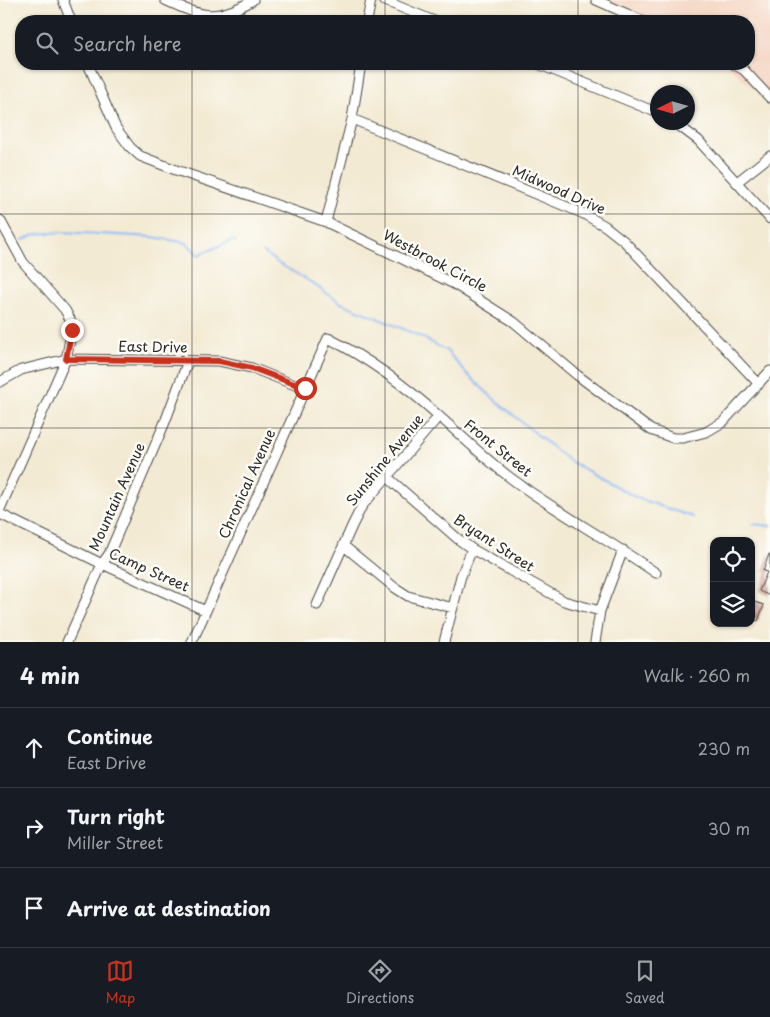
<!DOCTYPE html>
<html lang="en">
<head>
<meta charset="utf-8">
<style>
  body { margin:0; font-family:"Playpen Sans",sans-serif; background:#242831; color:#f1f3f6 }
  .controls { position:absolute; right:15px; bottom:15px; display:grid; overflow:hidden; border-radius:10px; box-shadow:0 1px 4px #0004 }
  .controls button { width:45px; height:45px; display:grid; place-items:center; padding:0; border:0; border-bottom:1px solid #363941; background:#171b24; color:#f1f3f6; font:25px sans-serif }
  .compass { position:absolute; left:650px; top:85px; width:45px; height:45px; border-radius:50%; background:#171b24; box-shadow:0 1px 4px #0004; rotate:265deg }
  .stop { position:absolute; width:15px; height:15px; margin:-11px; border:4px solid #c8321e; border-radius:50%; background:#fff }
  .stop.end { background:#c8321e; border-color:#fff; box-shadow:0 1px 5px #0008 }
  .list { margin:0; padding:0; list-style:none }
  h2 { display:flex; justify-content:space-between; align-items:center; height:65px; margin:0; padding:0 20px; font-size:21px }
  h2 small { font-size:16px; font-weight:400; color:#9ea1a6 }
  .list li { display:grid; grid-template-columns:32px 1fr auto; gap:15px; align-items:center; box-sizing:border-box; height:80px; padding:0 20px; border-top:1px solid #363941 }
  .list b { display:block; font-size:19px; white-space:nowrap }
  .list p { margin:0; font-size:16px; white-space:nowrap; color:#9ea1a6 }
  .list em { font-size:16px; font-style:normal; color:#9ea1a6 }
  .icon { flex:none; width:28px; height:28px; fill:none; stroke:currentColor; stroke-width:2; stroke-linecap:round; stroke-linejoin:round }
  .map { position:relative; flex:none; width:770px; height:642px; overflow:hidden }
  .search { position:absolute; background:#171b24; box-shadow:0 1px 4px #0004; left:15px; right:15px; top:15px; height:55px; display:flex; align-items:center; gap:12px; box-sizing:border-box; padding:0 18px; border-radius:20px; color:#9ea1a6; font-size:19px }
  .sheet { height:305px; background:#171b24 }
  nav { display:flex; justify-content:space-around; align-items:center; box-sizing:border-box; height:70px; border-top:1px solid #363941; background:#171b24; font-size:14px; color:#9ea1a6 }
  nav a { display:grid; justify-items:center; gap:2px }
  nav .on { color:#c8321e }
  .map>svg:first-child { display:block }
</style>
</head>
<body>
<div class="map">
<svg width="770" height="642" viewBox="0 0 770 642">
  <defs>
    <pattern id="building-cross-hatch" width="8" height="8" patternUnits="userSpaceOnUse" patternTransform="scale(1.25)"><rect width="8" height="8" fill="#d3a196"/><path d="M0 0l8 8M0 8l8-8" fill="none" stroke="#ab837b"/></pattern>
  </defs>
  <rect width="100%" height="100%" fill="#fdfcf7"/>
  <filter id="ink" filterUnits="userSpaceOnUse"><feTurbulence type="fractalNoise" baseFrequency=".02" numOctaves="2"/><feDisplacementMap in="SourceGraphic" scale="10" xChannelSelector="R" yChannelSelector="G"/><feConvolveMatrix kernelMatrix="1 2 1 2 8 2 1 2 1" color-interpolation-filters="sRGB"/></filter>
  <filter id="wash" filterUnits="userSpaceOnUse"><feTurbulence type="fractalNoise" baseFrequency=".0096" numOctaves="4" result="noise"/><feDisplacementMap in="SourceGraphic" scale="20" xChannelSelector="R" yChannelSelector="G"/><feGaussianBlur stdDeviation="1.12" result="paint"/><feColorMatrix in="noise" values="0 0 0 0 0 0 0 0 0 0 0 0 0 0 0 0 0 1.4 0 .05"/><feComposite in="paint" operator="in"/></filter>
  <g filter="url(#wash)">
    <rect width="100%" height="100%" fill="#f3ead3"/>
    <!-- built -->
    <path fill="#f4d3c0" d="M 589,0 L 770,0 L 770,104 L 727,64 L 749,64 L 749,21 L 635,21 Z"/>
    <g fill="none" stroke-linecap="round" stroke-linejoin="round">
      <!-- stream -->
      <path stroke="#89baf5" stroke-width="2" d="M 22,240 L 36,234 L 63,232 L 153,237 L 187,243 L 198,255 L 233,240 L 236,242
        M 263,252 L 278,263 L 309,281 L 341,303 L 420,336 L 447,351 L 467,374 L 495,400 L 568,460 L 637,498 L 693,517
        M 753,524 L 770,526"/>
    </g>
    <g id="blocks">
      <!-- building -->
      <path fill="url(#building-cross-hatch)" d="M 769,554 L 770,554 L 770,596 L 759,591 L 767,572 L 763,571 Z
        M 755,602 L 764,605 L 758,621 L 751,618 L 751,606 L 753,607 Z"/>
    </g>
  </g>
  <g filter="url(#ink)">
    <use href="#blocks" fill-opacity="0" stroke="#494844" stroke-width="1"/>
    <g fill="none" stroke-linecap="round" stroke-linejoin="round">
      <!-- minor casing -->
      <g stroke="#494844" stroke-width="11">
        <path id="minor" d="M 63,0 L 71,21
          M 165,0 C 201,17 217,22 253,0
          M 383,0 L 434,21
          M 596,0 L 643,21
          M 367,21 L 371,0
          M 88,64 L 116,128 L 130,147 L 140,156 L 176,170 L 326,222 L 454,284 L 514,322 L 577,375 L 651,430 L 673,438 L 683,438 L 706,432 L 723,422 L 770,371
          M 538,64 L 658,113
          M 733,64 L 744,70 L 770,98
          M 352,119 L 582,213 L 605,226 L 624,241 L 759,384
          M 674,122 L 698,140 L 770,219
          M 737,182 L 770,156
          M 0,220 L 23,262 L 65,310 L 70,319 L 72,330 L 66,359 L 0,509
          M 326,222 L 352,119 L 361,64
          M 0,382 L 21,370 L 66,359 L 219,361 L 252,368 L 305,389
          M 386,476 L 458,539 L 472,549 L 564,601 L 600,611
          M 0,514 L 102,564 L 206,611
          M 344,546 L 394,587 L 408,596 L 453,608
          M 317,605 L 352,526 L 362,506 L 439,416
          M 67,642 L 102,564 L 109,554 L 165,422 L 188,361
          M 192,642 L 328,338 C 369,359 406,386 440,417 C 464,438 486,460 512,479 C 558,513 609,540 656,573
          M 444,642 L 461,576 L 472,549
          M 595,642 L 600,611 L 623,550"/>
      </g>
      <!-- minor -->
      <use href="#minor" stroke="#fff" stroke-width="9"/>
    </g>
  </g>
  <g fill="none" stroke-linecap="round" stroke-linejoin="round" filter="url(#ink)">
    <!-- route -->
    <path stroke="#c8321e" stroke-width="6" d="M 72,330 L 66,359 L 219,361 L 252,368 L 305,388"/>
  </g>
  <!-- grid -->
  <path fill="none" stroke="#2b2b2b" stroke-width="1" stroke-opacity="0.55" d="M 192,0 L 192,21M 385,0 L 385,21M 578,0 L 578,21M 192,64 L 192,642M 385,64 L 385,642M 578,64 L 578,642M 0,214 L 770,214M 0,428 L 770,428"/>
  <g text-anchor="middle" stroke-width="5" stroke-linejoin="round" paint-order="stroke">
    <!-- street labels -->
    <g font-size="14" fill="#2b2b2b" stroke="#fdfcf7">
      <text transform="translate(559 190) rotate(24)" y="5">Midwood Drive</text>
      <text transform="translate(435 261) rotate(28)" y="5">Westbrook Circle</text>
      <text transform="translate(153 347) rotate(1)" y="5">East Drive</text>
      <text transform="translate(498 448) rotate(39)" y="5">Front Street</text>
      <text transform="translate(385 460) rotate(-51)" y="5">Sunshine Avenue</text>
      <text transform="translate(247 484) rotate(-66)" y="5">Chronical Avenue</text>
      <text transform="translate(117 497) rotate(-66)" y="5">Mountain Avenue</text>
      <text transform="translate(494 543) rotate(33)" y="5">Bryant Street</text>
      <text transform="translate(149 570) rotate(24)" y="5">Camp Street</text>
    </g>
  </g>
</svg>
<div class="controls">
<button><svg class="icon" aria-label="locate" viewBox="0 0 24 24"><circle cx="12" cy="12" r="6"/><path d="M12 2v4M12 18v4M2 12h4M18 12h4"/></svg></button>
<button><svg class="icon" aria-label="layers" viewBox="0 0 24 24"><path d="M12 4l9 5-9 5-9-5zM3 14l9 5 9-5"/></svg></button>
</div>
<svg class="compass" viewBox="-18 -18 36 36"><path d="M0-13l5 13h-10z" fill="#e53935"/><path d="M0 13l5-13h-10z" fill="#9ea1a6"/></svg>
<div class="stop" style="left:305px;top:388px"></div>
<div class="stop end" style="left:72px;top:330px"></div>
<div class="search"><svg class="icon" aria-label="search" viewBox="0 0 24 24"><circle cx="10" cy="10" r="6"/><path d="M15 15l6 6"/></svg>Search here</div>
</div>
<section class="sheet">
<h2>4 min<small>Walk · 260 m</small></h2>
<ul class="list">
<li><svg class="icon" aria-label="ahead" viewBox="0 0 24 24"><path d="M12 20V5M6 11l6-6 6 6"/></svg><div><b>Continue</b><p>East Drive</p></div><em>230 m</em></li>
<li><svg class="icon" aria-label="right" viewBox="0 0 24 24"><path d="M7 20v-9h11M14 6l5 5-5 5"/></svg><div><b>Turn right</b><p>Miller Street</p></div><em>30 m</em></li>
<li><svg class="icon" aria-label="arrive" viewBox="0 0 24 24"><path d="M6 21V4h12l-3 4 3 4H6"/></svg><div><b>Arrive at destination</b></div></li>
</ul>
</section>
<nav>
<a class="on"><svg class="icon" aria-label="map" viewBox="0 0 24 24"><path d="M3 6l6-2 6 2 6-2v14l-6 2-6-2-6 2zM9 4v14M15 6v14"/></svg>Map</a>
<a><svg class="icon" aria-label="directions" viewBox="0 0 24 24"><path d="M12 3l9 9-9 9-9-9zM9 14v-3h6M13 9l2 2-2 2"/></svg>Directions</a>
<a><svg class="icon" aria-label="saved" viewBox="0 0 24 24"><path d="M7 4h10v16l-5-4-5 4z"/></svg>Saved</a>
</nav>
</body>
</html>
